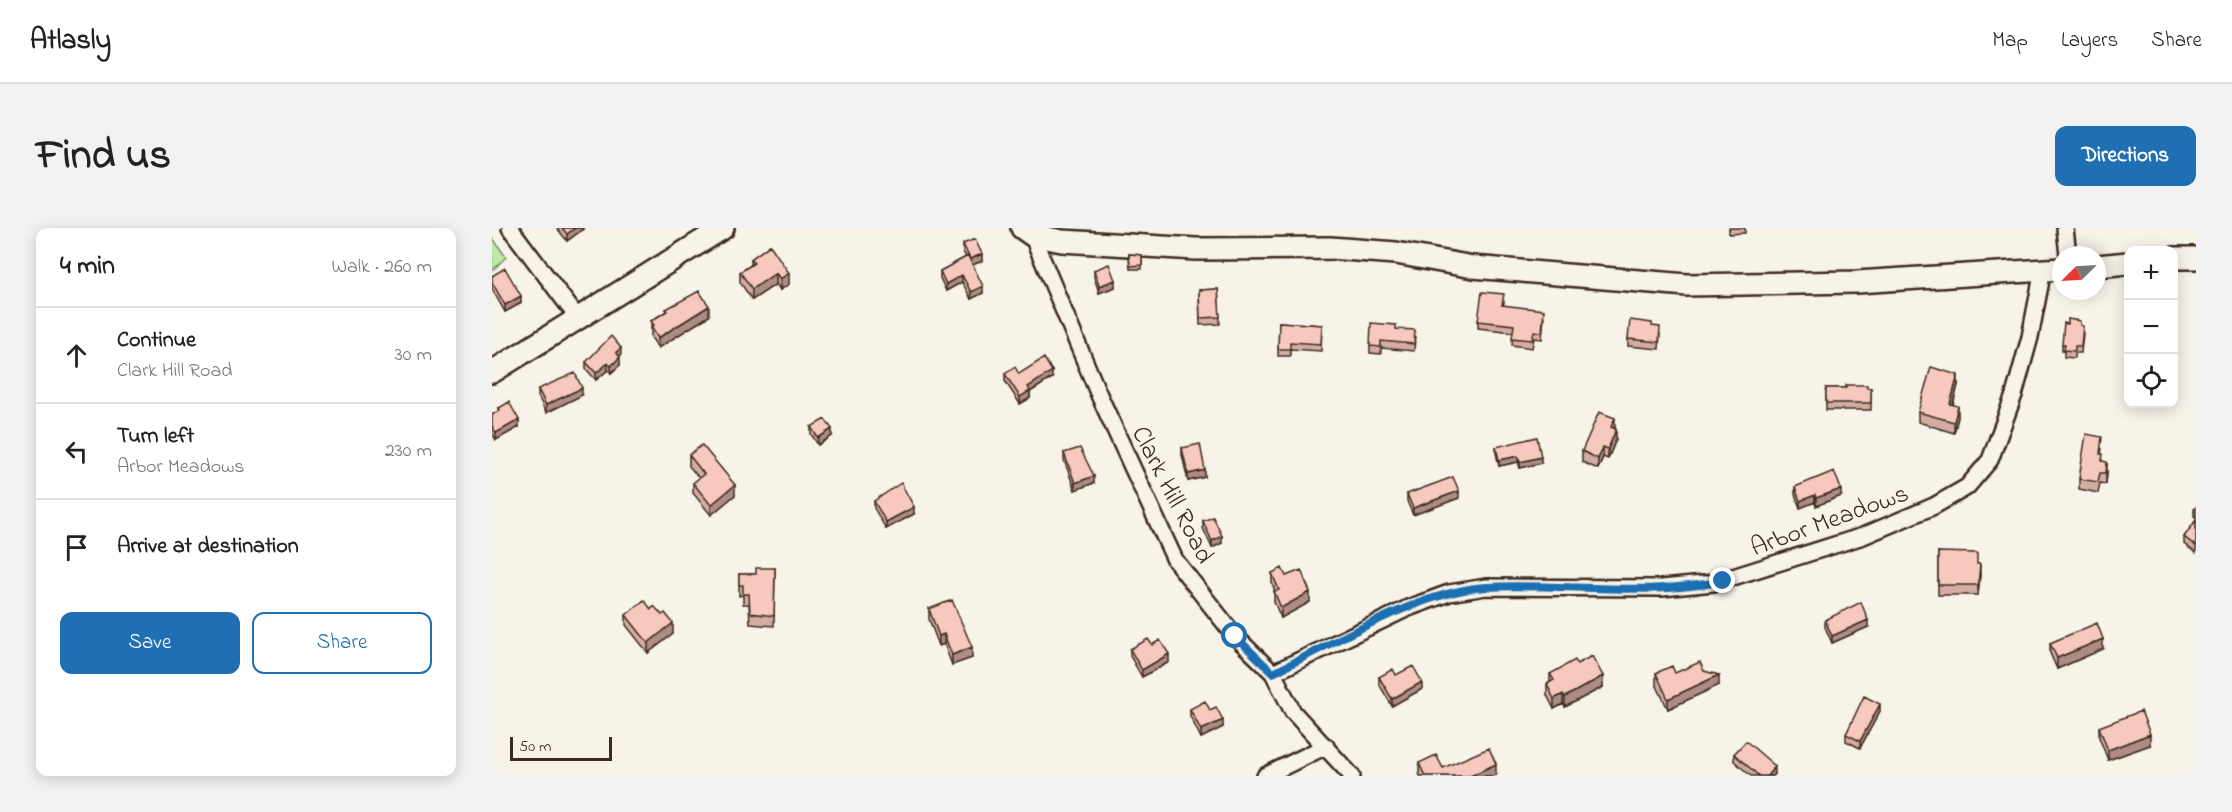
<!DOCTYPE html>
<html lang="en">
<head>
<meta charset="utf-8">
<style>
  body { margin:0; font-family:"Indie Flower",sans-serif; background:#f2f2f2; color:#222 }
  .controls { position:absolute; right:18px; top:18px; display:grid; overflow:hidden; border-radius:12px; box-shadow:0 3px 15px #0003 }
  .controls button { width:54px; height:54px; display:grid; place-items:center; padding:0; border:0; border-bottom:2px solid #e0e0e0; background:#fff; color:#222; font:30px sans-serif }
  .compass { position:absolute; left:1560px; top:18px; width:54px; height:54px; border-radius:50%; background:#fff; box-shadow:0 3px 15px #0003; rotate:246deg }
  .scale { position:absolute; left:18px; bottom:15px; width:102px; box-sizing:border-box; padding-left:6px; border:3px solid #3b2a1e; border-top:0; font-size:16px; line-height:21px; white-space:nowrap; color:#3b2a1e; -webkit-text-stroke:4px #f7f3e8; paint-order:stroke }
  .stop { position:absolute; width:18px; height:18px; margin:-14px; border:4px solid #1f6fb2; border-radius:50%; background:#fff }
  .stop.end { background:#1f6fb2; border-color:#fff; box-shadow:0 2px 6px #0008 }
  .list { margin:0; padding:0; list-style:none }
  h2 { display:flex; justify-content:space-between; align-items:center; height:78px; margin:0; padding:0 24px; font-size:26px }
  h2 small { font-size:20px; font-weight:400; color:#767676 }
  .list li { display:grid; grid-template-columns:39px 1fr auto; gap:18px; align-items:center; box-sizing:border-box; height:96px; padding:0 24px; border-top:2px solid #e0e0e0 }
  .list b { display:block; font-size:22px; white-space:nowrap }
  .list p { margin:0; font-size:20px; white-space:nowrap; color:#767676 }
  .list em { font-size:20px; font-style:normal; color:#767676 }
  .actions { display:flex; gap:12px; padding:18px 24px }
  .actions a { flex:1; padding:14px 0; border:2px solid #1f6fb2; border-radius:12px; text-align:center; font-size:21px; color:#1f6fb2 }
  .actions .main { background:#1f6fb2; color:#fff }
  .icon { flex:none; width:33px; height:33px; fill:none; stroke:currentColor; stroke-width:2; stroke-linecap:round; stroke-linejoin:round }
  .map { position:relative; flex:none; width:1704px; height:548px; overflow:hidden; border-radius:12px }
  header { display:flex; align-items:center; gap:36px; box-sizing:border-box; height:84px; padding:0 30px; background:#fff; border-bottom:2px solid #e0e0e0 }
  header strong { font-size:28px }
  nav { display:flex; gap:33px; margin-inline-start:auto; font-size:21px }
  .intro { display:flex; align-items:center; justify-content:space-between; box-sizing:border-box; height:144px; padding:0 36px }
  h1 { margin:0; font-size:42px }
  .button { padding:15px 27px; border-radius:12px; background:#1f6fb2; color:#fff; font-size:21px; font-weight:700 }
  main { display:flex; gap:36px; padding:0 36px }
  aside { flex:1; background:#fff; border-radius:12px; box-shadow:0 3px 15px #0003 }
  .map>svg:first-child { display:block }
</style>
</head>
<body>
<header>
<strong>Atlasly</strong>
<nav><a>Map</a><a>Layers</a><a>Share</a></nav>
</header>
<div class="intro"><h1>Find us</h1><a class="button">Directions</a></div>
<main>
<aside>
<h2>4 min<small>Walk · 260 m</small></h2>
<ul class="list">
<li><svg class="icon" aria-label="ahead" viewBox="0 0 24 24"><path d="M12 20V5M6 11l6-6 6 6"/></svg><div><b>Continue</b><p>Clark Hill Road</p></div><em>30 m</em></li>
<li><svg class="icon" aria-label="left" viewBox="0 0 24 24"><path d="M17 20v-9H6M10 6l-5 5 5 5"/></svg><div><b>Turn left</b><p>Arbor Meadows</p></div><em>230 m</em></li>
<li><svg class="icon" aria-label="arrive" viewBox="0 0 24 24"><path d="M6 21V4h12l-3 4 3 4H6"/></svg><div><b>Arrive at destination</b></div></li>
</ul>
<div class="actions"><a class="main">Save</a><a>Share</a></div>
</aside>
<div class="map">
<svg width="1704" height="548" viewBox="0 0 1704 548">
  <rect width="100%" height="100%" fill="#f7f3e8"/>
  <filter id="ink" filterUnits="userSpaceOnUse"><feTurbulence type="fractalNoise" baseFrequency=".0167" numOctaves="2"/><feDisplacementMap in="SourceGraphic" scale="12" xChannelSelector="R" yChannelSelector="G"/><feConvolveMatrix kernelMatrix="1 2 1 2 8 2 1 2 1" color-interpolation-filters="sRGB"/></filter>
  <g filter="url(#ink)">
    <!-- green -->
    <path fill="#bbe9a7" stroke="#7b8a62" stroke-width="1.5" d="M 0,9 L 14,29 L 0,43 Z"/>
    <g fill="none" stroke-linecap="round" stroke-linejoin="round">
      <!-- street casing -->
      <g stroke="#3b2a1e" stroke-width="20">
        <path id="street" d="M 18,0 L 85,89
          M 1573,0 L 1576,27
          M 538,2 L 607,167 L 683,332 L 743,408 L 781,445 L 801,484 L 860,548
          M 781,445 L 916,380 L 957,365 L 994,359 L 1170,360 L 1222,355 L 1371,308 L 1442,278 L 1475,259 L 1498,232 L 1522,167 L 1538,109 L 1551,42
          M 773,548 L 834,518"/>
      </g>
      <!-- secondary casing -->
      <g stroke="#3b2a1e" stroke-width="26">
        <path id="secondary" d="M 530,0 L 540,7 L 570,13 L 704,21 L 838,20 L 904,25 L 981,39 L 1195,57 L 1365,54 L 1569,41
          M 1682,30 L 1704,30
          M 1605,38 L 1636,35
          M 0,144 L 231,0"/>
      </g>
      <!-- street -->
      <use href="#street" stroke="#f7f3e8" stroke-width="15"/>
      <!-- secondary -->
      <use href="#secondary" stroke="#f7f3e8" stroke-width="21"/>
    </g>
    <!-- wall -->
    <path fill="#d4aca3" stroke="#3b2a1e" stroke-width="1.5" d="M 65,0 L 91,0 L 91,1 L 75,13 Z
      M 1237,0 L 1253,0 L 1253,5 L 1237,6 Z
      M 471,16 L 490,33 L 480,37 L 491,65 L 479,71 L 470,54 L 454,63 L 448,50 L 448,43 L 474,29 L 471,24 Z
      M 278,17 L 297,56 L 288,62 L 284,56 L 260,72 L 248,54 L 248,44 L 259,37 L 259,31 Z
      M 637,26 L 650,27 L 650,41 L 638,41 Z
      M 602,42 L 623,59 L 607,65 L 602,49 Z
      M 0,48 L 29,75 L 13,84 L 0,61 Z
      M 726,61 L 728,96 L 708,97 L 707,62 Z
      M 1012,74 L 1011,78 L 1052,89 L 1050,111 L 1042,110 L 1040,120 L 1020,117 L 1021,104 L 986,100 L 986,93 Z
      M 174,81 L 217,88 L 166,120 L 159,109 L 159,93 L 174,83 Z
      M 787,94 L 830,97 L 829,123 L 798,121 L 798,128 L 786,128 Z
      M 1588,97 L 1591,105 L 1589,125 L 1583,125 L 1583,130 L 1572,129 L 1572,123 L 1570,123 L 1570,116 Z
      M 904,101 L 923,109 L 922,123 L 889,120 L 889,126 L 878,125 L 878,118 Z
      M 1168,106 L 1167,121 L 1136,118 L 1136,111 Z
      M 129,127 L 127,128 L 128,137 L 119,145 L 116,142 L 104,152 L 94,141 L 94,134 Z
      M 513,146 L 527,146 L 560,150 L 538,164 L 538,170 L 528,176 L 513,153 Z
      M 1466,157 L 1461,177 L 1466,189 L 1462,205 L 1426,194 L 1426,184 Z
      M 1334,160 L 1379,160 L 1379,182 L 1334,182 Z
      M 46,161 L 90,167 L 54,185 L 46,168 Z
      M 7,180 L 27,199 L 4,212 L 0,205 L 0,187 L 7,183 Z
      M 319,199 L 340,208 L 326,217 L 319,206 Z
      M 1123,200 L 1124,211 L 1116,231 L 1111,229 L 1106,241 L 1090,234 L 1090,223 Z
      M 1004,219 L 1049,235 L 1028,240 L 1026,234 L 1007,238 L 1004,225 Z
      M 690,220 L 713,249 L 696,253 L 690,227 Z
      M 1610,220 L 1609,226 L 1611,233 L 1615,244 L 1614,256 L 1608,255 L 1606,265 L 1587,261 L 1587,251 Z
      M 572,225 L 602,255 L 583,262 L 572,232 Z
      M 197,227 L 243,267 L 219,287 L 201,265 L 201,255 L 207,250 L 197,238 Z
      M 1303,259 L 1349,268 L 1324,278 L 1323,274 L 1308,280 L 1303,266 Z
      M 915,266 L 967,270 L 921,287 L 915,273 Z
      M 382,273 L 422,286 L 394,301 L 382,280 Z
      M 1704,279 L 1704,290 L 1702,288 L 1702,281 Z
      M 1704,292 L 1704,325 L 1692,316 L 1692,309 Z
      M 711,293 L 730,315 L 720,320 L 711,300 Z
      M 1446,324 L 1485,336 L 1488,346 L 1486,367 L 1446,367 Z
      M 283,340 L 282,398 L 258,396 L 257,376 L 251,376 L 251,367 L 247,368 L 247,346 L 264,346 Z
      M 780,345 L 794,348 L 818,374 L 789,390 L 782,374 L 782,363 L 783,363 L 780,355 Z
      M 159,381 L 181,406 L 156,425 L 134,397 L 134,387 Z
      M 437,381 L 480,430 L 460,437 L 452,416 L 447,418 L 437,391 Z
      M 1333,392 L 1376,399 L 1340,415 L 1333,399 Z
      M 1558,415 L 1611,421 L 1565,441 L 1558,425 Z
      M 660,417 L 677,434 L 650,449 L 638,428 L 638,421 Z
      M 1085,436 L 1111,459 L 1073,479 L 1071,476 L 1062,481 L 1055,467 L 1055,456 L 1058,454 L 1058,446 Z
      M 1212,443 L 1227,457 L 1176,481 L 1164,456 L 1164,445 L 1183,445 Z
      M 904,447 L 930,461 L 900,478 L 887,456 L 887,449 Z
      M 698,481 L 718,482 L 731,499 L 709,510 L 698,488 Z
      M 1388,483 L 1368,520 L 1354,513 L 1354,506 Z
      M 1607,499 L 1658,517 L 1616,532 L 1607,509 Z
      M 1242,526 L 1283,546 L 1281,548 L 1259,548 L 1242,533 Z
      M 927,535 L 951,540 L 1004,546 L 1000,548 L 928,548 L 927,545 Z"/>
    <!-- shaded-wall -->
    <path fill="#ad8c85" stroke="#3b2a1e" stroke-width="1.5" d="M 83,0 L 91,0 L 91,1 L 75,13 L 75,6 Z
      M 490,26 L 490,33 L 478,38 L 478,31 Z
      M 284,45 L 284,56 L 260,72 L 260,61 Z
      M 297,45 L 297,56 L 288,62 L 288,51 Z
      M 470,47 L 470,54 L 454,63 L 454,56 Z
      M 623,52 L 623,59 L 607,65 L 607,58 Z
      M 491,58 L 491,65 L 479,71 L 479,64 Z
      M 29,68 L 29,75 L 13,84 L 13,77 Z
      M 217,78 L 217,88 L 166,120 L 166,110 Z
      M 129,120 L 129,127 L 124,131 L 124,124 Z
      M 128,129 L 128,137 L 119,145 L 119,138 Z
      M 116,135 L 116,142 L 104,152 L 104,145 Z
      M 560,143 L 560,150 L 538,164 L 538,170 L 528,176 L 528,169 L 536,159 Z
      M 1466,147 L 1466,157 L 1458,186 L 1458,176 Z
      M 90,160 L 90,167 L 54,185 L 54,177 Z
      M 1466,178 L 1466,189 L 1462,205 L 1462,194 Z
      M 1123,190 L 1123,201 L 1119,199 Z
      M 27,192 L 27,199 L 4,212 L 4,205 Z
      M 340,201 L 340,208 L 326,217 L 326,210 Z
      M 1124,201 L 1124,211 L 1116,231 L 1116,221 Z
      M 1111,219 L 1111,229 L 1106,241 L 1106,231 Z
      M 1026,228 L 1026,234 L 1007,238 L 1007,232 Z
      M 1049,229 L 1049,235 L 1028,240 L 1028,234 Z
      M 1615,234 L 1615,244 L 1614,256 L 1614,245 Z
      M 713,242 L 713,249 L 696,253 L 696,246 Z
      M 602,248 L 602,255 L 583,262 L 583,255 Z
      M 243,257 L 243,267 L 219,287 L 219,277 Z
      M 1349,261 L 1349,268 L 1324,278 L 1324,270 Z
      M 967,263 L 967,270 L 921,287 L 921,280 Z
      M 1323,267 L 1323,274 L 1308,280 L 1308,273 Z
      M 422,279 L 422,286 L 394,301 L 394,294 Z
      M 730,308 L 730,315 L 720,320 L 720,313 Z
      M 1488,336 L 1488,346 L 1486,367 L 1486,357 Z
      M 818,364 L 818,374 L 789,390 L 789,380 Z
      M 1376,392 L 1376,399 L 1340,415 L 1340,408 Z
      M 181,395 L 181,406 L 156,425 L 156,415 Z
      M 452,406 L 452,416 L 447,418 L 447,408 Z
      M 1611,411 L 1611,421 L 1565,441 L 1565,430 Z
      M 480,419 L 480,430 L 460,437 L 460,427 Z
      M 677,426 L 677,434 L 650,449 L 650,442 Z
      M 1227,447 L 1227,457 L 1176,481 L 1176,471 Z
      M 1111,448 L 1111,459 L 1073,479 L 1073,469 Z
      M 930,454 L 930,461 L 900,478 L 900,471 Z
      M 1071,466 L 1071,476 L 1062,481 L 1062,471 Z
      M 1388,476 L 1388,483 L 1368,520 L 1368,513 Z
      M 731,492 L 731,499 L 709,510 L 709,502 Z
      M 1658,506 L 1658,517 L 1616,532 L 1616,522 Z
      M 1004,536 L 1004,546 L 1000,548 L 978,548 Z
      M 1283,538 L 1283,546 L 1281,548 L 1275,548 Z"/>
    <!-- building -->
    <path fill="#f7c8be" stroke="#3b2a1e" stroke-width="1.5" d="M 70,0 L 83,0 L 75,6 Z
      M 483,11 L 490,26 L 478,31 L 471,16 Z
      M 278,17 L 297,45 L 288,51 L 284,45 L 260,61 L 248,44 L 262,35 L 259,31 Z
      M 637,26 L 650,27 L 650,37 L 638,38 Z
      M 476,28 L 491,58 L 479,64 L 470,47 L 454,56 L 448,43 Z
      M 617,36 L 623,52 L 607,58 L 602,42 Z
      M 13,40 L 29,68 L 13,77 L 0,54 L 0,48 Z
      M 726,61 L 728,89 L 708,90 L 707,62 Z
      M 207,63 L 217,78 L 166,110 L 159,99 L 162,97 L 159,93 L 175,83 L 174,81 Z
      M 990,64 L 1012,66 L 1010,77 L 1052,82 L 1050,104 L 1042,103 L 1040,112 L 1020,110 L 1022,97 L 986,93 Z
      M 1576,91 L 1588,93 L 1588,97 L 1591,98 L 1589,118 L 1583,118 L 1583,123 L 1572,122 L 1573,116 L 1570,116 L 1572,95 L 1576,96 Z
      M 1138,92 L 1160,95 L 1160,98 L 1168,99 L 1167,114 L 1136,111 Z
      M 787,94 L 830,97 L 829,116 L 798,114 L 798,121 L 786,121 Z
      M 879,95 L 904,97 L 904,101 L 923,102 L 922,116 L 889,113 L 889,119 L 878,118 Z
      M 119,108 L 129,120 L 124,124 L 128,129 L 119,138 L 116,135 L 104,145 L 94,134 Z
      M 552,130 L 560,143 L 536,159 L 538,163 L 528,169 L 513,146 L 523,139 L 527,146 Z
      M 1439,139 L 1466,147 L 1458,176 L 1466,178 L 1462,194 L 1426,184 Z
      M 83,145 L 90,160 L 54,177 L 46,161 Z
      M 1354,157 L 1375,157 L 1375,160 L 1379,160 L 1379,175 L 1334,175 L 1334,160 L 1354,160 Z
      M 17,174 L 27,192 L 4,205 L 0,198 L 0,187 L 8,182 L 7,180 Z
      M 1107,184 L 1123,190 L 1119,199 L 1124,201 L 1116,221 L 1111,219 L 1106,231 L 1090,223 Z
      M 333,191 L 340,201 L 326,210 L 319,199 Z
      M 1594,206 L 1610,209 L 1608,226 L 1611,226 L 1610,233 L 1615,234 L 1614,245 L 1608,245 L 1606,254 L 1587,251 Z
      M 1045,209 L 1049,229 L 1028,234 L 1026,228 L 1007,232 L 1004,219 Z
      M 708,216 L 713,242 L 696,246 L 690,220 Z
      M 210,217 L 243,257 L 219,277 L 201,255 L 212,246 L 197,227 Z
      M 588,220 L 602,248 L 583,255 L 572,225 Z
      M 1342,243 L 1349,261 L 1324,270 L 1323,267 L 1308,273 L 1303,259 Z
      M 961,249 L 967,263 L 921,280 L 915,266 Z
      M 409,255 L 422,279 L 394,294 L 382,273 Z
      M 721,289 L 730,308 L 720,313 L 711,293 Z
      M 1704,292 L 1704,318 L 1692,309 Z
      M 1446,324 L 1485,325 L 1485,336 L 1488,336 L 1486,357 L 1446,357 Z
      M 264,340 L 283,340 L 282,388 L 258,385 L 257,366 L 251,366 L 251,357 L 247,357 L 247,346 L 264,346 Z
      M 790,340 L 794,348 L 809,342 L 818,364 L 789,380 L 782,363 L 787,362 L 780,345 Z
      M 152,372 L 159,381 L 162,378 L 170,387 L 173,385 L 181,395 L 156,415 L 134,387 Z
      M 460,372 L 480,419 L 460,427 L 452,406 L 447,408 L 437,381 Z
      M 1369,374 L 1376,392 L 1340,408 L 1333,392 Z
      M 1605,395 L 1611,411 L 1565,430 L 1558,415 Z
      M 656,411 L 660,417 L 668,412 L 677,426 L 650,442 L 638,421 Z
      M 1100,428 L 1111,448 L 1073,469 L 1071,466 L 1062,471 L 1055,456 L 1062,452 L 1058,446 L 1083,432 L 1085,436 Z
      M 1208,434 L 1212,443 L 1227,447 L 1176,471 L 1164,445 L 1180,438 L 1183,445 Z
      M 921,438 L 930,454 L 900,471 L 887,449 L 901,441 L 904,447 Z
      M 1372,468 L 1388,476 L 1368,513 L 1354,506 Z
      M 713,473 L 718,482 L 724,479 L 731,492 L 709,502 L 698,481 Z
      M 1649,483 L 1658,506 L 1616,522 L 1607,499 Z
      M 1254,513 L 1283,538 L 1275,548 L 1267,548 L 1242,526 Z
      M 997,520 L 1004,536 L 978,548 L 933,548 L 927,535 L 944,527 L 951,540 Z"/>
  </g>
  <g fill="none" stroke-linecap="round" stroke-linejoin="round" filter="url(#ink)">
    <!-- route -->
    <path stroke="#1f6fb2" stroke-width="8" d="M 743,408 L 781,445 C 842,415 927,363 995,359 C 1073,355 1153,369 1231,353"/>
  </g>
  <g text-anchor="middle" stroke-width="4.5" stroke-linejoin="round" paint-order="stroke">
    <!-- street labels -->
    <g font-size="26" fill="#3b2a1e" stroke="#f7f3e8">
      <text transform="translate(682 266) rotate(63)" y="9">Clark Hill Road</text>
      <text transform="translate(1337 291) rotate(-20)" y="9">Arbor Meadows</text>
    </g>
  </g>
</svg>
<div class="controls">
<button>+</button>
<button>−</button>
<button><svg class="icon" aria-label="locate" viewBox="0 0 24 24"><circle cx="12" cy="12" r="6"/><path d="M12 2v4M12 18v4M2 12h4M18 12h4"/></svg></button>
</div>
<svg class="compass" viewBox="-18 -18 36 36"><path d="M0-13l5 13h-10z" fill="#e53935"/><path d="M0 13l5-13h-10z" fill="#767676"/></svg>
<div class="scale">50 m</div>
<div class="stop" style="left:743px;top:408px"></div>
<div class="stop end" style="left:1231px;top:353px"></div>
</div>
</main>
</body>
</html>
